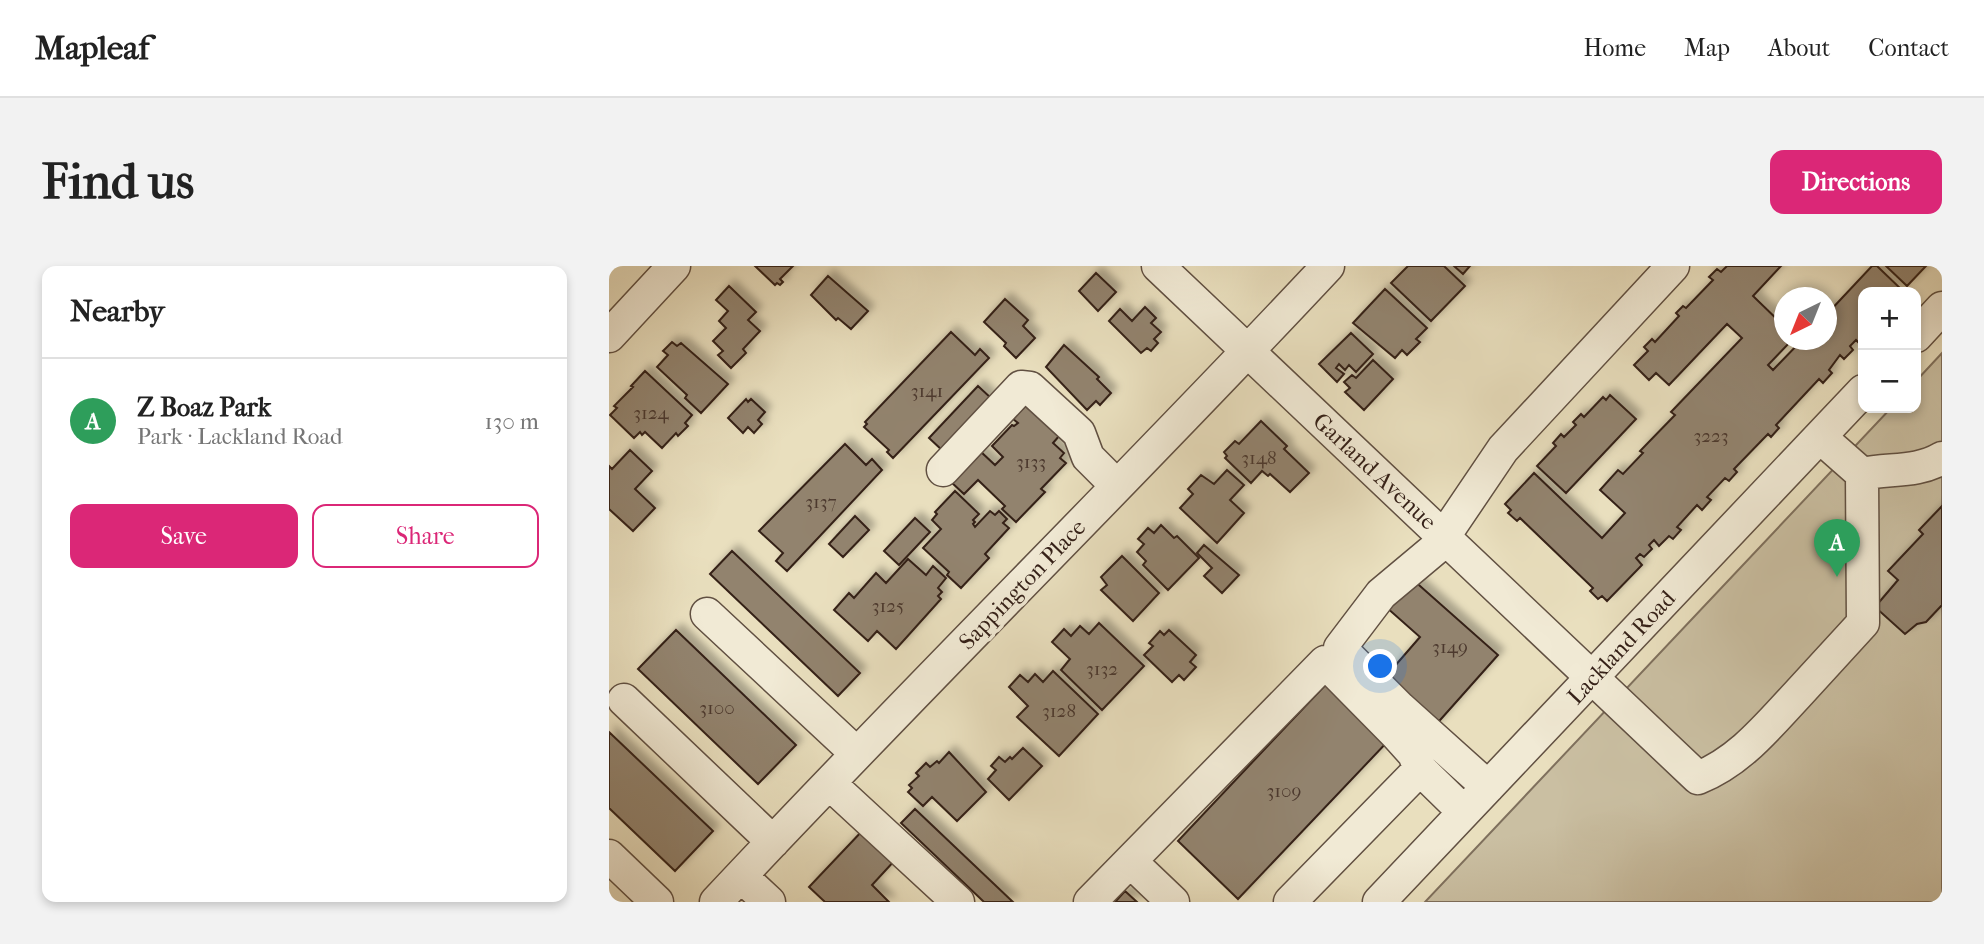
<!DOCTYPE html>
<html lang="en">
<head>
<meta charset="utf-8">
<style>
  body { margin:0; font-family:"IM FELL French Canon",serif; background:#f2f2f2; color:#222 }
  .controls { position:absolute; right:21px; top:21px; display:grid; overflow:hidden; border-radius:14px; box-shadow:0 4px 10px #0003 }
  .controls button { width:63px; height:63px; display:grid; place-items:center; padding:0; border:0; border-bottom:2px solid #e0e0e0; background:#fff; color:#222; font:35px sans-serif }
  .compass { position:absolute; left:1165px; top:21px; width:63px; height:63px; border-radius:50%; background:#fff; box-shadow:0 4px 10px #0003; rotate:223deg }
  .you { position:absolute; left:772px; top:401px; width:24px; height:24px; margin:-18px; border:5px solid #fff; border-radius:50%; background:#1a73e8; box-shadow:0 0 0 10px #1a73e833 }
  .badge { display:grid; place-items:center; width:46px; height:46px; border-radius:50%; background:#db2777; color:#fff; font-size:23px; font-weight:700 }
  .pin { position:absolute; translate:-50% -58px; filter:drop-shadow(0 2px 4px #0008) }
  .pin::after { content:''; position:absolute; top:37px; width:24px; height:21px; background:inherit; clip-path:polygon(0 0,100% 0,50% 100%) }
  .list { margin:0; padding:0; list-style:none }
  h2 { display:flex; justify-content:space-between; align-items:center; height:91px; margin:0; padding:0 28px; font-size:30px }
  h2 small { font-size:23px; font-weight:400; color:#767676 }
  .list li { display:grid; grid-template-columns:46px 1fr auto; gap:21px; align-items:center; box-sizing:border-box; height:126px; padding:0 28px; border-top:2px solid #e0e0e0 }
  .list b { display:block; font-size:26px; white-space:nowrap }
  .list p { margin:0; font-size:23px; white-space:nowrap; color:#767676 }
  .list em { font-size:23px; font-style:normal; color:#767676 }
  .actions { display:flex; gap:14px; padding:21px 28px }
  .actions a { flex:1; padding:16px 0; border:2px solid #db2777; border-radius:14px; text-align:center; font-size:24px; color:#db2777 }
  .actions .main { background:#db2777; color:#fff }
  .map { position:relative; flex:none; width:1333px; height:636px; overflow:hidden; border-radius:14px }
  header { display:flex; align-items:center; gap:42px; box-sizing:border-box; height:98px; padding:0 35px; background:#fff; border-bottom:2px solid #e0e0e0 }
  header strong { font-size:33px }
  nav { display:flex; gap:38px; margin-inline-start:auto; font-size:24px }
  .intro { display:flex; align-items:center; justify-content:space-between; box-sizing:border-box; height:168px; padding:0 42px }
  h1 { margin:0; font-size:49px }
  .button { padding:18px 32px; border-radius:14px; background:#db2777; color:#fff; font-size:24px; font-weight:700 }
  main { display:flex; gap:42px; padding:0 42px }
  aside { flex:1; background:#fff; border-radius:14px; box-shadow:0 4px 10px #0003 }
  .map>svg:first-child { display:block }
</style>
</head>
<body>
<header>
<strong>Mapleaf</strong>
<nav><a>Home</a><a>Map</a><a>About</a><a>Contact</a></nav>
</header>
<div class="intro"><h1>Find us</h1><a class="button">Directions</a></div>
<main>
<aside>
<h2>Nearby<small></small></h2>
<ul class="list">
<li><span class="badge" style="background:#2e9e5b">A</span><div><b>Z Boaz Park</b><p>Park · Lackland Road</p></div><em>130 m</em></li>
</ul>
<div class="actions"><a class="main">Save</a><a>Share</a></div>
</aside>
<div class="map">
<svg width="1333" height="636" viewBox="0 0 1333 636">
  <defs>
    <filter id="shadow"><feDropShadow dx="6" dy="-6" stdDeviation="3.5" flood-color="#0004"/></filter>
  </defs>
  <rect width="100%" height="100%" fill="#e9dfbe"/>
  <filter id="stains"><feTurbulence type="fractalNoise" baseFrequency=".00286" numOctaves="4"/><feColorMatrix values="0 0 0 0 .2 0 0 0 0 .09 0 0 0 0 .02 0 0 0 .5 -.17"/></filter>
  <radialGradient id="worn" r=".72"><stop offset=".6" stop-color="#630" stop-opacity="0"/><stop offset="1" stop-color="#630" stop-opacity=".3"/></radialGradient>
  <!-- green -->
  <path fill="#cabfa2" stroke="#7f705d" stroke-width="2" d="M 1333,87 L 1333,636 L 816,636 L 1282,142 L 1307,142 L 1307,115 Z"/>
  <!-- building -->
  <path fill="#92836e" stroke="#342018" stroke-width="2" filter="url(#shadow)" d="M 146,0 L 184,0 L 171,13 L 174,16 L 171,19 L 168,17 L 166,19 Z
    M 799,0 L 835,0 L 856,20 L 822,55 L 782,17 Z
    M 845,0 L 861,0 L 854,8 Z
    M 1118,0 L 1172,0 L 1144,30 L 1176,61 L 1176,74 L 1183,74 L 1159,99 L 1164,104 L 1193,74 L 1218,74 L 1218,48 L 1263,0 L 1268,0 L 1294,25 L 1293,26 L 1254,26 L 1254,73 L 1250,77 L 1247,74 L 1241,80 L 1244,84 L 1235,93 L 1231,89 L 1220,104 L 1223,107 L 1214,117 L 1210,113 L 1167,159 L 1170,162 L 1162,171 L 1159,168 L 1125,203 L 1128,206 L 1120,215 L 1116,212 L 1098,231 L 1102,234 L 1093,244 L 1088,239 L 1068,261 L 1072,264 L 1064,273 L 1060,270 L 1050,280 L 1045,274 L 1040,279 L 1043,283 L 1035,291 L 1031,288 L 1027,292 L 1033,299 L 998,335 L 993,330 L 989,333 L 981,325 L 984,322 L 911,252 L 908,255 L 899,247 L 902,244 L 896,238 L 925,207 L 993,272 L 1016,247 L 991,224 L 1009,204 L 1014,208 L 1034,187 L 1031,185 L 1066,149 L 1062,146 L 1133,72 L 1118,58 L 1060,119 L 1047,107 L 1040,114 L 1025,99 L 1039,85 L 1035,81 L 1043,73 L 1046,76 L 1070,50 L 1067,47 L 1074,40 L 1077,42 L 1104,14 L 1100,11 L 1108,3 L 1112,6 Z
    M 1277,0 L 1317,0 L 1298,20 Z
    M 487,7 L 507,26 L 489,45 L 470,25 Z
    M 219,10 L 259,45 L 242,63 L 229,52 L 227,54 L 202,29 Z
    M 120,20 L 147,46 L 139,54 L 151,65 L 134,83 L 137,87 L 122,102 L 109,89 L 114,85 L 104,75 L 117,62 L 110,55 L 119,45 L 107,34 Z
    M 776,23 L 818,62 L 807,73 L 811,76 L 798,89 L 793,84 L 786,92 L 744,57 Z
    M 396,33 L 419,54 L 414,60 L 426,72 L 407,92 L 395,80 L 397,77 L 375,56 Z
    M 536,41 L 547,52 L 542,57 L 552,66 L 545,73 L 549,77 L 542,85 L 538,82 L 532,87 L 500,55 L 511,43 L 523,55 Z
    M 342,66 L 366,89 L 371,83 L 380,92 L 284,192 L 278,186 L 280,184 L 255,161 L 258,158 L 256,156 Z
    M 742,67 L 764,88 L 747,106 L 740,99 L 736,104 L 730,98 L 727,102 L 735,108 L 728,116 L 710,98 Z
    M 63,76 L 68,80 L 72,77 L 119,118 L 92,147 L 76,132 L 78,129 L 48,101 L 59,89 L 54,85 Z
    M 455,79 L 490,111 L 488,113 L 502,127 L 491,139 L 487,135 L 478,144 L 437,101 Z
    M 764,94 L 784,113 L 755,144 L 736,126 L 741,122 L 735,116 L 743,109 L 747,112 Z
    M 36,105 L 83,149 L 76,157 L 79,160 L 69,170 L 67,167 L 53,182 L 36,166 L 33,169 L 31,166 L 25,172 L 1,149 L 8,142 L 5,140 L 24,121 L 22,120 Z
    M 369,120 L 383,133 L 334,185 L 320,172 Z
    M 1001,129 L 1027,153 L 957,227 L 928,200 L 947,180 L 944,177 L 952,168 L 955,171 L 967,159 L 964,156 L 972,148 L 975,151 L 994,131 L 997,134 Z
    M 137,133 L 139,136 L 142,133 L 156,146 L 149,154 L 153,158 L 145,167 L 139,161 L 134,167 L 119,152 Z
    M 418,138 L 451,169 L 444,177 L 455,187 L 451,192 L 457,197 L 432,223 L 436,226 L 407,256 L 393,243 L 396,240 L 369,214 L 355,228 L 342,216 L 371,185 L 386,199 L 394,191 L 383,180 L 403,159 L 405,160 L 409,157 L 404,153 Z
    M 652,155 L 678,180 L 675,183 L 700,207 L 681,226 L 661,208 L 659,210 L 653,205 L 642,217 L 616,192 L 618,190 L 615,186 L 626,175 L 630,178 Z
    M 236,178 L 257,199 L 263,193 L 273,204 L 178,305 L 167,295 L 174,287 L 150,265 Z
    M 21,184 L 43,205 L 26,223 L 46,242 L 24,265 L 0,243 L 0,200 L 3,203 Z
    M 618,204 L 635,219 L 621,234 L 635,247 L 608,277 L 571,242 L 584,228 L 579,223 L 592,209 L 605,218 Z
    M 346,225 L 370,248 L 364,254 L 366,256 L 364,258 L 366,261 L 381,245 L 386,249 L 390,245 L 398,253 L 394,257 L 400,262 L 376,288 L 380,292 L 352,322 L 338,309 L 340,306 L 314,282 L 332,263 L 323,254 L 328,248 L 326,246 Z
    M 1333,240 L 1333,339 L 1317,356 L 1308,358 L 1296,368 L 1266,341 L 1289,314 L 1279,305 L 1314,268 L 1310,264 Z
    M 246,250 L 260,264 L 234,291 L 220,278 Z
    M 306,252 L 321,266 L 290,299 L 275,285 Z
    M 552,259 L 565,272 L 568,270 L 590,292 L 559,324 L 534,299 L 537,295 L 528,286 L 535,278 L 529,273 L 539,262 L 545,267 Z
    M 595,279 L 630,309 L 613,327 L 595,310 L 603,302 L 588,287 Z
    M 123,285 L 251,407 L 229,430 L 101,308 Z
    M 513,290 L 550,327 L 524,355 L 492,324 L 498,319 L 492,311 Z
    M 299,293 L 317,309 L 324,300 L 337,312 L 329,322 L 333,326 L 329,330 L 332,333 L 287,383 L 268,365 L 259,375 L 225,344 L 240,327 L 245,332 L 267,307 L 277,317 Z
    M 802,312 L 889,389 L 824,462 L 772,416 L 811,371 L 777,341 Z
    M 490,357 L 535,400 L 493,444 L 452,404 L 461,393 L 443,376 L 455,363 L 462,370 L 471,360 L 480,368 Z
    M 67,364 L 187,479 L 149,518 L 29,403 Z
    M 560,364 L 587,389 L 581,396 L 587,401 L 575,414 L 570,409 L 563,416 L 535,389 L 544,380 L 540,377 L 551,365 L 555,369 Z
    M 444,405 L 489,448 L 450,490 L 408,451 L 419,440 L 400,421 L 411,409 L 419,416 L 426,408 L 434,416 Z
    M 720,415 L 781,473 L 629,633 L 569,575 Z
    M 0,466 L 104,565 L 66,605 L 0,542 Z
    M 414,482 L 433,500 L 400,534 L 379,513 L 387,504 L 382,500 L 390,491 L 396,496 L 401,491 L 403,493 Z
    M 340,486 L 377,526 L 348,555 L 323,531 L 314,540 L 299,526 L 303,522 L 300,519 L 310,510 L 307,507 L 317,497 L 321,501 L 328,495 L 330,497 Z
    M 306,543 L 404,636 L 375,636 L 292,557 Z
    M 255,563 L 287,593 L 263,619 L 280,636 L 216,636 L 200,621 Z
    M 516,625 L 528,636 L 506,636 Z"/>
  <g fill="none" stroke-linecap="round" stroke-linejoin="round">
    <!-- minor casing -->
    <g stroke="#615042" stroke-width="35">
      <path id="minor" d="M 549,0 L 1089,512 C 1131,495 1158,461 1188,429 C 1210,405 1232,381 1254,357 L 1253,208
        M 0,70 L 65,0
        M 1307,70 L 1333,42
        M 1211,171 L 1253,208 C 1280,202 1308,207 1333,192
        M 334,204 L 412,121 L 421,122 L 470,167 L 479,191 L 508,220
        M 98,348 L 247,487
        M 15,434 L 164,576
        M 220,517 L 349,636
        M 879,521 L 791,442 L 731,382 L 772,328 L 827,282 L 894,183 L 1064,0
        M 0,590 L 48,636
        M 521,595 L 564,636
        M 132,610 L 160,636
        M 107,636 C 308,421 518,215 719,0
        M 481,636 L 716,396 L 788,469 L 805,488 L 811,503 L 855,546
        M 681,636 L 811,503
        M 770,636 L 1254,125"/>
    </g>
    <!-- minor -->
    <use href="#minor" stroke="#f1ead5" stroke-width="32"/>
  </g>
  <g text-anchor="middle" stroke-width="7" stroke-linejoin="round" paint-order="stroke">
    <!-- number labels -->
    <g font-size="19" fill="#4c392e">
      <text x="318" y="131">3141</text>
      <text x="42" y="153">3124</text>
      <text x="1102" y="176">3223</text>
      <text x="650" y="198">3148</text>
      <text x="422" y="202">3133</text>
      <text x="212" y="242">3137</text>
      <text x="279" y="346">3125</text>
      <text x="841" y="387">3149</text>
      <text x="493" y="409">3132</text>
      <text x="108" y="448">3100</text>
      <text x="450" y="451">3128</text>
      <text x="675" y="531">3109</text>
    </g>
    <!-- street labels -->
    <g font-size="23" fill="#342018" stroke="#f1ead5">
      <text transform="translate(766 205) rotate(43)" y="8">Garland Avenue</text>
      <text transform="translate(413 318) rotate(-46)" y="8">Sappington Place</text>
      <text transform="translate(1012 381) rotate(-47)" y="8">Lackland Road</text>
    </g>
  </g>
  <rect width="100%" height="100%" filter="url(#stains)"/>
  <rect width="100%" height="100%" fill="url(#worn)"/>
</svg>
<div class="controls">
<button>+</button>
<button>−</button>
</div>
<svg class="compass" viewBox="-18 -18 36 36"><path d="M0-13l5 13h-10z" fill="#e53935"/><path d="M0 13l5-13h-10z" fill="#767676"/></svg>
<div class="you"></div>
<div class="pin badge" style="left:1228px;top:311px;background:#2e9e5b">A</div>
</div>
</main>
</body>
</html>
